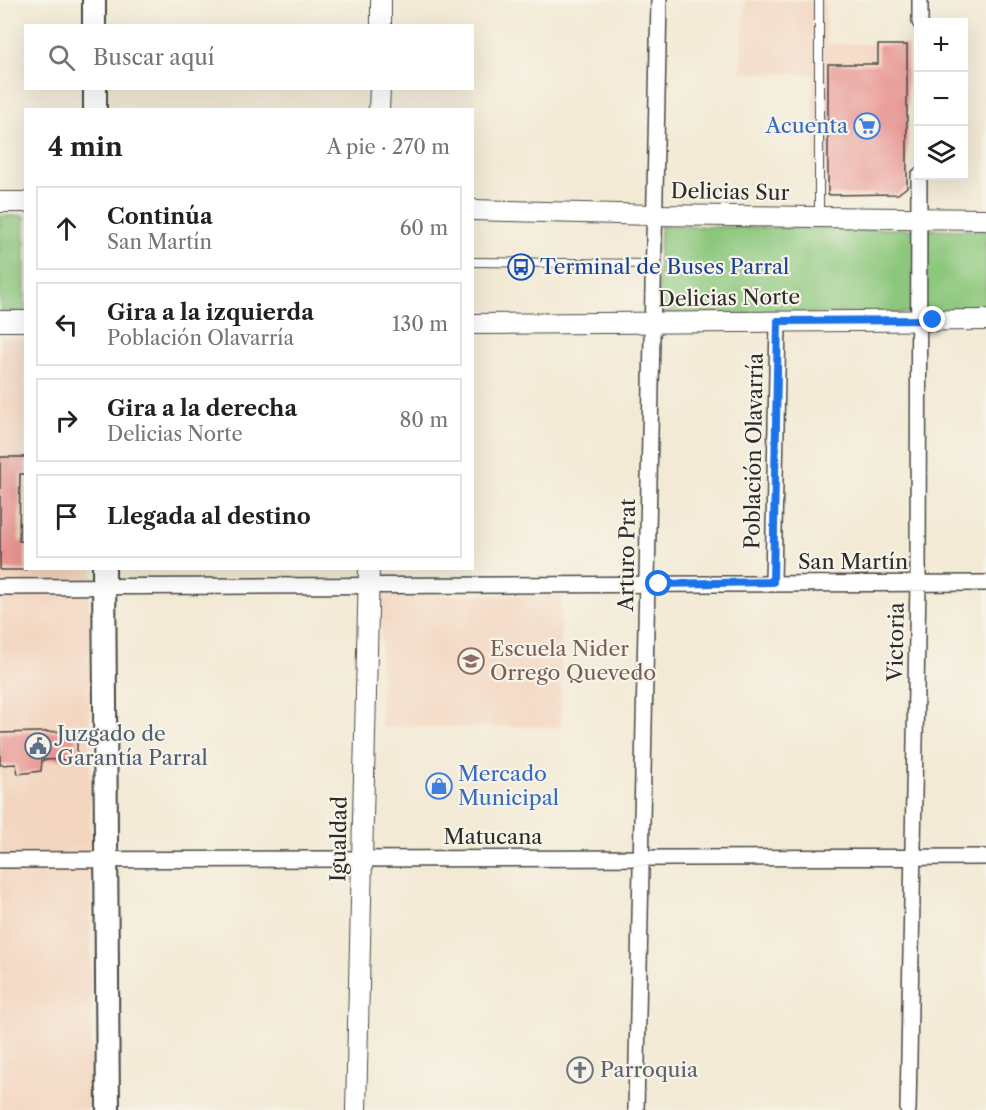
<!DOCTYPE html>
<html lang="es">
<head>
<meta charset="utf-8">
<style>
  body { margin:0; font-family:"Libre Caslon Text",serif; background:#f2f2f2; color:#202124 }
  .controls { position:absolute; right:18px; top:18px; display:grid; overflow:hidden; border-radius:0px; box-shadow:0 6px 24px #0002 }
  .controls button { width:54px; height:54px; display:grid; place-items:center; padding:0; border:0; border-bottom:2px solid #e0e0e0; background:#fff; color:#202124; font:30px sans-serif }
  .stop { position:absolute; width:18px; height:18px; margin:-14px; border:4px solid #1a73e8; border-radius:50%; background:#fff }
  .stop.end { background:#1a73e8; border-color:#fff; box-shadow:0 2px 6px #0008 }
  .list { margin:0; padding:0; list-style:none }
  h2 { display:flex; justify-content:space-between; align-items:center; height:78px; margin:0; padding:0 24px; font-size:26px }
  h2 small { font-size:20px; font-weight:400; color:#757577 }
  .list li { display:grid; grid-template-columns:39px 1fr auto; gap:18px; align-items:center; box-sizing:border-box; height:84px; margin:0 12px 12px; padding:0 12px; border:2px solid #e0e0e0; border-radius:0px }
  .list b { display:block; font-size:22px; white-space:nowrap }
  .list p { margin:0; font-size:20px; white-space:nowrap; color:#757577 }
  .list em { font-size:20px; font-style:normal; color:#757577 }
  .icon { flex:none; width:33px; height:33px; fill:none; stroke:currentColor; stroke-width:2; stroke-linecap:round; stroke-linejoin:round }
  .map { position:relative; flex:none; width:986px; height:1110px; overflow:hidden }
  .search { position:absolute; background:#fff; box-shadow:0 6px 24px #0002; left:24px; top:24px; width:450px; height:66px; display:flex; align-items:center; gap:15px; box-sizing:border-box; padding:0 21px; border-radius:0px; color:#757577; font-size:22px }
  .panel { position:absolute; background:#fff; box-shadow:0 6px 24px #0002; left:24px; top:108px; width:450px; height:462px; border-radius:0px }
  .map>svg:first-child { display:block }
</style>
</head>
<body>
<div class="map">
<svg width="986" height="1110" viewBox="0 0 986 1110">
  <rect width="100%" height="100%" fill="#f7f3e8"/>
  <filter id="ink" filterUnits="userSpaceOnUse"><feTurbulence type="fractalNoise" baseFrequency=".0167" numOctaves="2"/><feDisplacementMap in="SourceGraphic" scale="12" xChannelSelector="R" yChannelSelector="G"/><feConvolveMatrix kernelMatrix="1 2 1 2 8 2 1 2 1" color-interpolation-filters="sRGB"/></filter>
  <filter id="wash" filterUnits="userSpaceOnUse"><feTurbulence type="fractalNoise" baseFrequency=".008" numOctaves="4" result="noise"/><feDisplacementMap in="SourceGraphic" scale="24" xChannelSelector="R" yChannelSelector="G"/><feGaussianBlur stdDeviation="1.35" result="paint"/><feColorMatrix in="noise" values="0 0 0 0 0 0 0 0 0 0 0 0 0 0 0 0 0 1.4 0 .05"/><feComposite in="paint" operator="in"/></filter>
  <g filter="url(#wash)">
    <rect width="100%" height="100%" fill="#f3ead5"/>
    <!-- built -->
    <path fill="#f3d4be" d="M 745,0 L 825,0 L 826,44 L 908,44 L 908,190 L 897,198 L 815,199 L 813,74 L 741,73 Z
      M 0,338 L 25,339 L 26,568 L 93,569 L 93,579 L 89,579 L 92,1110 L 0,1110 Z
      M 381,595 L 561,595 L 561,727 L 381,727 Z"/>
    <!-- green -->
    <path fill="#8cc77d" stroke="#5c7954" stroke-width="1.5" d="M 0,216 L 25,216 L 25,312 L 0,312 Z
      M 660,226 L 986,230 L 986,313 L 657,314 Z"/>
    <g id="blocks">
      <!-- building -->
      <path fill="#e89592" d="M 878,45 L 907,45 L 907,187 L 898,194 L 828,195 L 828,64 L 878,64 Z
        M 0,457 L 26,457 L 26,474 L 20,474 L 19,541 L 26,541 L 26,570 L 0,570 Z
        M 77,731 L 77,759 L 42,760 L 41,771 L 18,774 L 16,764 L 0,765 L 0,733 Z"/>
    </g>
  </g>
  <g filter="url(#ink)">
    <use href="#blocks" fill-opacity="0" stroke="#494844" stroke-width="1.5"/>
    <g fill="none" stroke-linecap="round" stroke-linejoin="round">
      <!-- service casing -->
      <g stroke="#494844" stroke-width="10">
        <path id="service" d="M 819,0 L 819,216
          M 472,262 L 652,264"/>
      </g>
      <!-- minor casing -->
      <g stroke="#494844" stroke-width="18">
        <path id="minor" d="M 920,22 L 920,0
          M 773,583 L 778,321
          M 0,587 L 986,583
          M 0,860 L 986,857
          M 636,1110 L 659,0
          M 908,1110 L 918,583 L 919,176"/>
      </g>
      <!-- tertiary casing -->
      <g stroke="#494844" stroke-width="22">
        <path id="tertiary" d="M 381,26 L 381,0
          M 379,110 L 380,88
          M 0,202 L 26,202
          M 472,210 L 653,215 L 986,219
          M 0,321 L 26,321
          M 472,324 L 986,320
          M 356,1110 L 369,568"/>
      </g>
      <!-- secondary casing -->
      <g stroke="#494844" stroke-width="26">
        <path id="secondary" d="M 94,0 L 94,26
          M 95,88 L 95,110
          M 104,568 L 108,1110"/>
      </g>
      <!-- service -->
      <use href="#service" stroke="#fff" stroke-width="8"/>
      <!-- minor -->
      <use href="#minor" stroke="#fff" stroke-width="15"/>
      <!-- tertiary -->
      <use href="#tertiary" stroke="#fff" stroke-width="20"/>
      <!-- secondary -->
      <use href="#secondary" stroke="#fff" stroke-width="22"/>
    </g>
  </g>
  <g fill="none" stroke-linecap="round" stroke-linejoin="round" filter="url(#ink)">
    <!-- route -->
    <path stroke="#1a73e8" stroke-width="8" d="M 659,584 L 773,582 L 778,321 L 933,320"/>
  </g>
  <!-- icons -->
  <defs>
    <g id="supermarket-ring" transform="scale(1.35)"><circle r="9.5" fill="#f7f3e8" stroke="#3f7fe0" stroke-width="1.5"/><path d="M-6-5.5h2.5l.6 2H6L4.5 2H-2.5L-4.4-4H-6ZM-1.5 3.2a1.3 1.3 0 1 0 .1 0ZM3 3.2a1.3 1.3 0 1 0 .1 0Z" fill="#3f7fe0"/></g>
    <g id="bus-ring" transform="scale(1.35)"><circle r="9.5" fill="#f7f3e8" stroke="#1a4fb4" stroke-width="1.5"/><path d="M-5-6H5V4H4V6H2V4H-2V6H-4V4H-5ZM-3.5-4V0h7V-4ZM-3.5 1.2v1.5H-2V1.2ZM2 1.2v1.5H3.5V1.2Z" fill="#1a4fb4"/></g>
    <g id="school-ring" transform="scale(1.35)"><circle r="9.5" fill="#f7f3e8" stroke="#8d6e63" stroke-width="1.5"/><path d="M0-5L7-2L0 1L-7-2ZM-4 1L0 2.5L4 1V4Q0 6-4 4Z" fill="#8d6e63"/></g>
    <g id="civic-ring" transform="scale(1.35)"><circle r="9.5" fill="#f7f3e8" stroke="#5c6f8a" stroke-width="1.5"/><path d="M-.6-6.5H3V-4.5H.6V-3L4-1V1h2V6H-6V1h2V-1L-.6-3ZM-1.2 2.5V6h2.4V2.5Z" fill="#5c6f8a"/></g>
    <g id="shop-ring" transform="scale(1.35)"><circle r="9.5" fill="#f7f3e8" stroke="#3f7fe0" stroke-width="1.5"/><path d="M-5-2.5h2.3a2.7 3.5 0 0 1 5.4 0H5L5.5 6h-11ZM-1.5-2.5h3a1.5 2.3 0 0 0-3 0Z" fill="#3f7fe0"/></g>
    <g id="church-ring" transform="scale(1.35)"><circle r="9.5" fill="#f7f3e8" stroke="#6b7280" stroke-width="1.5"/><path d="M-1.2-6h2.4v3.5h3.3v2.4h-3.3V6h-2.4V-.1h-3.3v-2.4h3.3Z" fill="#6b7280"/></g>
  </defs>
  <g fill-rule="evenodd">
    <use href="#supermarket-ring" x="867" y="126"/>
    <use href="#bus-ring" x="521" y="267"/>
    <use href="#school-ring" x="471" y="661"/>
    <use href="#civic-ring" x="38" y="746"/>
    <use href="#shop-ring" x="439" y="786"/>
    <use href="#church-ring" x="580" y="1070"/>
  </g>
  <g text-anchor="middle" stroke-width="4.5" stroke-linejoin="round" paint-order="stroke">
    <!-- shop labels -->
    <g font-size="21" fill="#366cbe" stroke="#f7f3e8" text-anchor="end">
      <text x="848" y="133">Acuenta</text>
      <text x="458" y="781" text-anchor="start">Mercado<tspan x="458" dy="24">Municipal</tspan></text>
    </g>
    <!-- street labels -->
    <g font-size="21" fill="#2b2b2b" stroke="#f7f3e8">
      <text transform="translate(730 192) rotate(1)" y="7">Delicias Sur</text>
      <text transform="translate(729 298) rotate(-1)" y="7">Delicias Norte</text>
      <text transform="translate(754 451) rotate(-89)" y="7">Población Olavarría</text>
      <text transform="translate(627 555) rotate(-89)" y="7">Arturo Prat</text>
      <text x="853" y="569">San Martín</text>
      <text transform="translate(896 642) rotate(-89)" y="7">Victoria</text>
      <text x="493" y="844">Matucana</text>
      <text transform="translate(339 839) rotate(-89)" y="7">Igualdad</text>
    </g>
    <!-- transit labels -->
    <g font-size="21" fill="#164399" stroke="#f7f3e8" text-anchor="start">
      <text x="540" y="274">Terminal de Buses Parral</text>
    </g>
    <!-- education labels -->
    <g font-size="21" fill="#785e54" stroke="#f7f3e8" text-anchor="start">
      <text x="490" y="656">Escuela Nider<tspan x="490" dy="24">Orrego Quevedo</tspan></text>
    </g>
    <!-- service labels -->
    <g font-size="21" fill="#4e5e75" stroke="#f7f3e8" text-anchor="start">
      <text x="57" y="741">Juzgado de<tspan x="57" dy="24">Garantía Parral</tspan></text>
    </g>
    <!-- worship labels -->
    <g font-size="21" fill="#5b616d" stroke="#f7f3e8" text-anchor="start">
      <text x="600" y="1077">Parroquia</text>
    </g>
  </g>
</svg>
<div class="controls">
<button>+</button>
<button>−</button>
<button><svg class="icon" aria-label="layers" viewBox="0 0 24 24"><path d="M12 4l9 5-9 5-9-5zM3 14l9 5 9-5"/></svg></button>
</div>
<div class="stop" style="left:659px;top:584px"></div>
<div class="stop end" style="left:933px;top:320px"></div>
<div class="search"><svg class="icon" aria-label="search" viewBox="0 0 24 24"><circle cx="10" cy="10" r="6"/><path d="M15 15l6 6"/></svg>Buscar aquí</div>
<section class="panel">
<h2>4 min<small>A pie · 270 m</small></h2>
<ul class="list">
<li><svg class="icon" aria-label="ahead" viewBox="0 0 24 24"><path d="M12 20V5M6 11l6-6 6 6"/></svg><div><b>Continúa</b><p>San Martín</p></div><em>60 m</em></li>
<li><svg class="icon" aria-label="left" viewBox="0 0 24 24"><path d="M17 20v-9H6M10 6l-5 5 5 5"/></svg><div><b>Gira a la izquierda</b><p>Población Olavarría</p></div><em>130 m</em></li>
<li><svg class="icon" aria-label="right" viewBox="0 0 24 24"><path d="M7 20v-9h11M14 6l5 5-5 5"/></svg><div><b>Gira a la derecha</b><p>Delicias Norte</p></div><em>80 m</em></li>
<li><svg class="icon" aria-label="arrive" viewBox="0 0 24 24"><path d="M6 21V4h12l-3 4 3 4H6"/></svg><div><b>Llegada al destino</b></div></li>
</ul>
</section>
</div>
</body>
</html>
